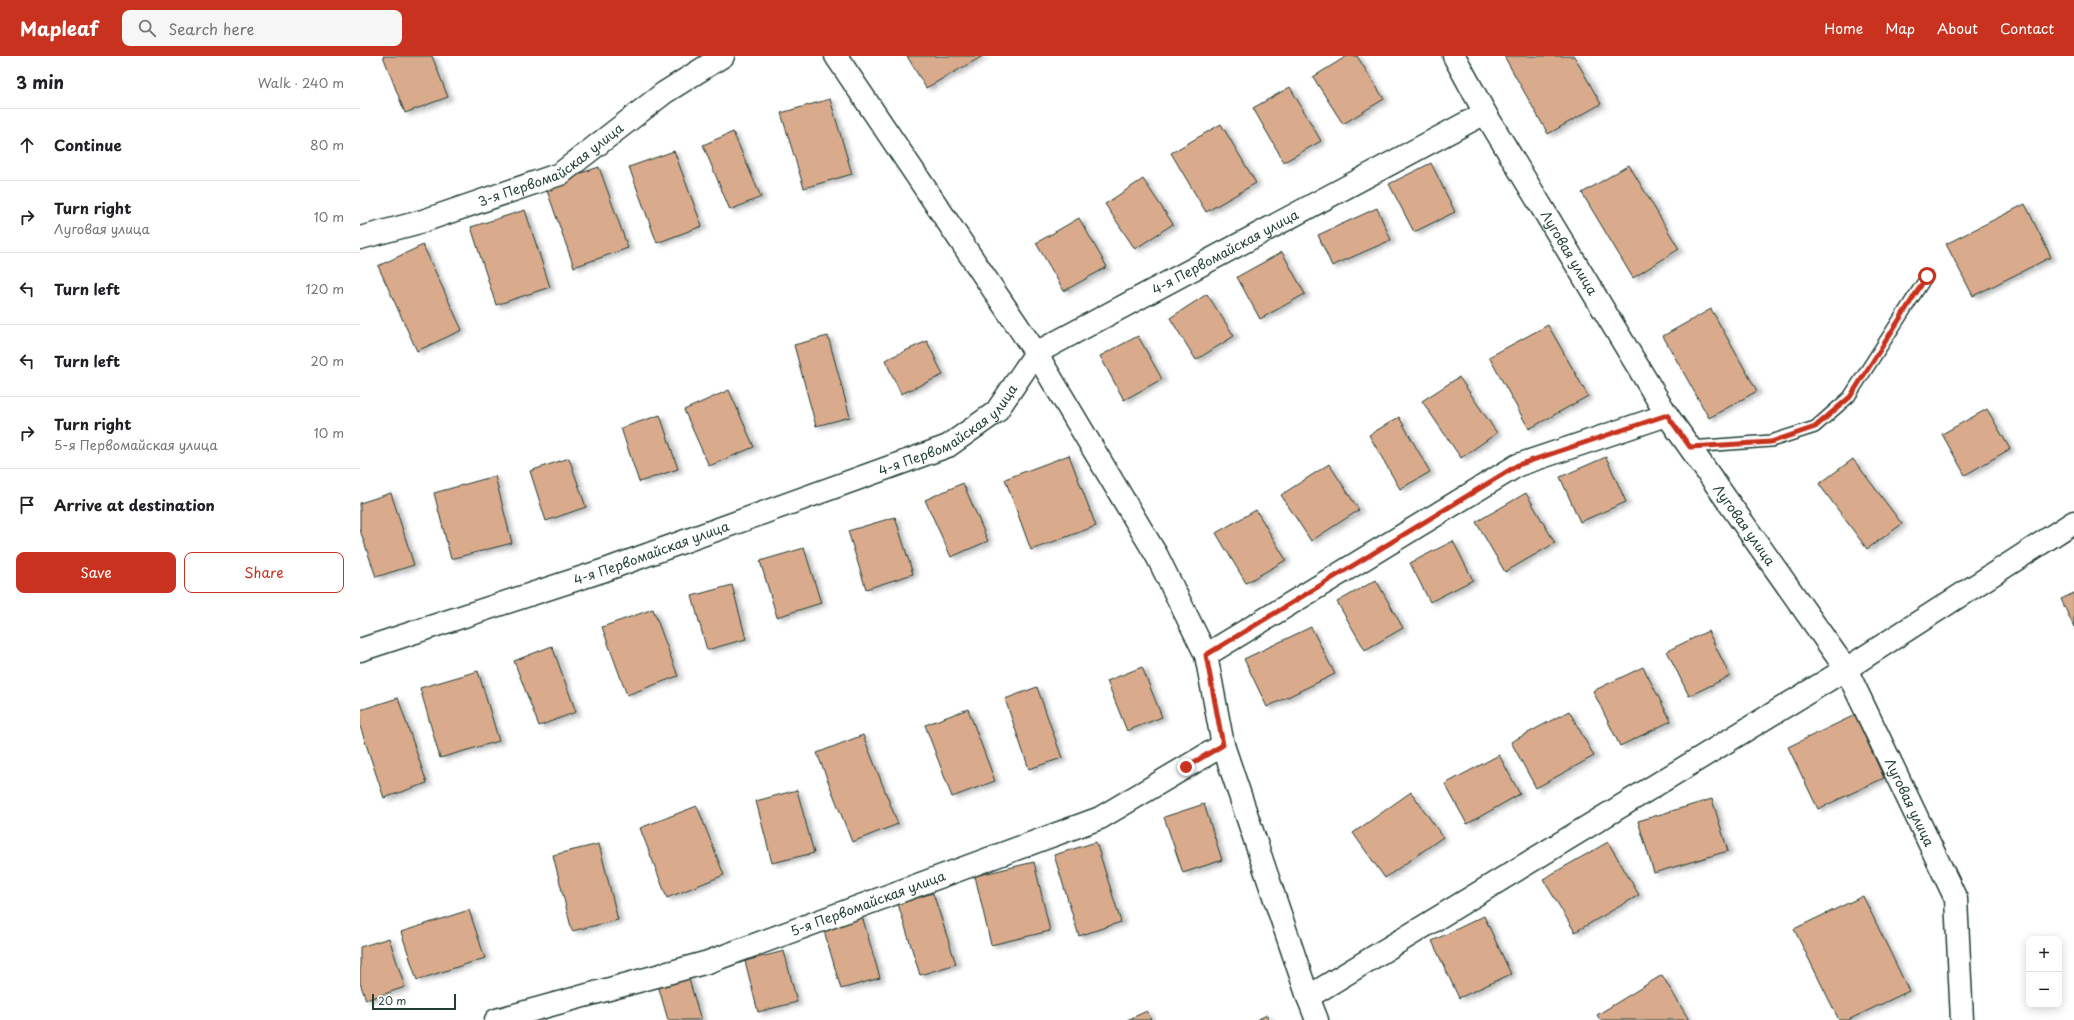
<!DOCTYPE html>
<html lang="en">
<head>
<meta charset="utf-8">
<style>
  body { margin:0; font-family:"Playpen Sans",sans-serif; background:#f6f6f6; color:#202124 }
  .controls { position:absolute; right:12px; bottom:12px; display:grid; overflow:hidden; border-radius:8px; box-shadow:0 2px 10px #0003 }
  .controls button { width:36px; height:36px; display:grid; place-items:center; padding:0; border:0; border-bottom:1px solid #e0e0e0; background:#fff; color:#202124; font:20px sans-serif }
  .scale { position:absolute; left:12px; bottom:10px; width:84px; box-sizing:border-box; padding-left:4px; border:2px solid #1f3d34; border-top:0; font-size:11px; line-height:14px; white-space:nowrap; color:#1f3d34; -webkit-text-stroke:3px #fff; paint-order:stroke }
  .stop { position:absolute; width:12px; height:12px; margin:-9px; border:3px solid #c8321e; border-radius:50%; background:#fff }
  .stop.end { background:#c8321e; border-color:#fff; box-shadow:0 1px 4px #0008 }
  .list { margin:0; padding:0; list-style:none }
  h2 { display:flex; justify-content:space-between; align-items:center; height:52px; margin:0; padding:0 16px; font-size:17px }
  h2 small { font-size:13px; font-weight:400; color:#757577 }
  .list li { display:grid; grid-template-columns:26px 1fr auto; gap:12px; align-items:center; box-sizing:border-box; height:72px; padding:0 16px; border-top:1px solid #e0e0e0 }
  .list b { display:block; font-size:15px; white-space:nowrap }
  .list p { margin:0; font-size:13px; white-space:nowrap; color:#757577 }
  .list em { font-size:13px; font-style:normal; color:#757577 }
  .actions { display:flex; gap:8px; padding:12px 16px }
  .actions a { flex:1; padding:9px 0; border:1px solid #c8321e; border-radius:8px; text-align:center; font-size:14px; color:#c8321e }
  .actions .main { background:#c8321e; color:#fff }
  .icon { flex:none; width:22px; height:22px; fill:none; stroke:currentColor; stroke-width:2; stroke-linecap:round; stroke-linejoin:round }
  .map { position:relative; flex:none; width:1714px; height:964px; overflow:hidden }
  header { display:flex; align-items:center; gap:24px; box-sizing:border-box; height:56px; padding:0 20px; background:#c8321e; color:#fff }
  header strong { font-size:19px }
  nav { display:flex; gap:22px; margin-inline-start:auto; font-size:14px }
  .search { width:280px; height:36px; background:#f6f6f6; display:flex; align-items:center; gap:10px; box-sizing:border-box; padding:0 14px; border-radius:8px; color:#757577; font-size:15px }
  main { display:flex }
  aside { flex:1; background:#fff }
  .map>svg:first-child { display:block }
</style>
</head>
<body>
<header>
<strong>Mapleaf</strong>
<div class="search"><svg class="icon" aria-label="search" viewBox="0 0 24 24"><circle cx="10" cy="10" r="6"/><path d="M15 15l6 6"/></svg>Search here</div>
<nav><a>Home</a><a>Map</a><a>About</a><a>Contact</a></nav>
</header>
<main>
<aside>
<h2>3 min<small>Walk · 240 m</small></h2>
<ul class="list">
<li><svg class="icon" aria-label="ahead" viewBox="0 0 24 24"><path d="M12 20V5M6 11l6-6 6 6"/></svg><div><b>Continue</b></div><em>80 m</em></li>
<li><svg class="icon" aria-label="right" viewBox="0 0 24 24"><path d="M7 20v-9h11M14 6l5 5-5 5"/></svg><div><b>Turn right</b><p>Луговая улица</p></div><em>10 m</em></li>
<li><svg class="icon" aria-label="left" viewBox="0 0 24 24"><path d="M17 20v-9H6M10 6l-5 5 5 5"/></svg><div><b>Turn left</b></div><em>120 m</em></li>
<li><svg class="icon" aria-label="left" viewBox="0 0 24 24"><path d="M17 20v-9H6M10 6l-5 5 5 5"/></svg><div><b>Turn left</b></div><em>20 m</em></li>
<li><svg class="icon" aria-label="right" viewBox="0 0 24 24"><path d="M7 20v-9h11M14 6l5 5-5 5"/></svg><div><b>Turn right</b><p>5-я Первомайская улица</p></div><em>10 m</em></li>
<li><svg class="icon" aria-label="arrive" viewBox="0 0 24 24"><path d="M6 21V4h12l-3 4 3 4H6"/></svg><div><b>Arrive at destination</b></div></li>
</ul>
<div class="actions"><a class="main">Save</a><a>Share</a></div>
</aside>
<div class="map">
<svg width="1714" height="964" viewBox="0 0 1714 964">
  <defs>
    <filter id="shadow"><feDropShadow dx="4.5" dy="2.5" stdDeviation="2" flood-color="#0004"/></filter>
  </defs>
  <rect width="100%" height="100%" fill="#fff"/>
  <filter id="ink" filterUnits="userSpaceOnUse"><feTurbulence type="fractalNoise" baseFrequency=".025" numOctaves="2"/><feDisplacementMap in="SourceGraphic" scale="8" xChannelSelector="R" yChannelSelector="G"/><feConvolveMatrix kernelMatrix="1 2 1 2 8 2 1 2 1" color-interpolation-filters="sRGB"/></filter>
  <g filter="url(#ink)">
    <!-- building -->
    <path fill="#daaa8c" stroke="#1f3d34" filter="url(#shadow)" d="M 23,0 L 72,0 L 88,41 L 45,57 Z
      M 547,0 L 623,0 L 566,32 Z
      M 987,0 L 997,0 L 1024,43 L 983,68 L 953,21 Z
      M 1144,0 L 1214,0 L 1241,48 L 1188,78 Z
      M 930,31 L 961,85 L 924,106 L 893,52 Z
      M 470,43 L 492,118 L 444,132 L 421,57 Z
      M 861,68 L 896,127 L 846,156 L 811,97 Z
      M 373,76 L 401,141 L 370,154 L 343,89 Z
      M 314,95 L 342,170 L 297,187 L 269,111 Z
      M 1071,107 L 1095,156 L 1054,176 L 1029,128 Z
      M 1269,109 L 1319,193 L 1273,222 L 1222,137 Z
      M 239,111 L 268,192 L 214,211 L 185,129 Z
      M 783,123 L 813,168 L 775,193 L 745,148 Z
      M 1665,148 L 1691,201 L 1613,240 L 1586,188 Z
      M 1017,152 L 1031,184 L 972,210 L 958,179 Z
      M 165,154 L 190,231 L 136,249 L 111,171 Z
      M 719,162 L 747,211 L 704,235 L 676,187 Z
      M 63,189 L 102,274 L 57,295 L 18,210 Z
      M 922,196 L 945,238 L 900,263 L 877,221 Z
      M 847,238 L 874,280 L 836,304 L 810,262 Z
      M 1351,253 L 1397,335 L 1349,362 L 1303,280 Z
      M 1188,269 L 1228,340 L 1169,373 L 1129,301 Z
      M 468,280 L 490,361 L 456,370 L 434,289 Z
      M 778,280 L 802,323 L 764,344 L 740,300 Z
      M 567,285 L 583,319 L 541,338 L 525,304 Z
      M 1099,321 L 1137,377 L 1101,402 L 1062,345 Z
      M 369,334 L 394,391 L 349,410 L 324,354 Z
      M 1627,353 L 1650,393 L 1605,419 L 1582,378 Z
      M 300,359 L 318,413 L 279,426 L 261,372 Z
      M 1039,361 L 1070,416 L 1040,433 L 1009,379 Z
      M 709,399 L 736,470 L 671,494 L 645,423 Z
      M 1246,401 L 1266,446 L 1220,466 L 1200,421 Z
      M 209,402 L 226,451 L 186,465 L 170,415 Z
      M 1493,403 L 1542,468 L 1507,493 L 1459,428 Z
      M 969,408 L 999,454 L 951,485 L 921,439 Z
      M 135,420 L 152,487 L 91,503 L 74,437 Z
      M 603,427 L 628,485 L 591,501 L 565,444 Z
      M 31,437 L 54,509 L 16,521 L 0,474 L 0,447 Z
      M 1166,437 L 1195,487 L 1145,516 L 1116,466 Z
      M 896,454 L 926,504 L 886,527 L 856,477 Z
      M 535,461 L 553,518 L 506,533 L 488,475 Z
      M 1093,485 L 1113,524 L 1070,546 L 1050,507 Z
      M 444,492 L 461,547 L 417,561 L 400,505 Z
      M 1016,524 L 1043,572 L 1005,594 L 977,546 Z
      M 372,529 L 386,583 L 347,594 L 332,540 Z
      M 1714,537 L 1714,571 L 1701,543 Z
      M 293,553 L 318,620 L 267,639 L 242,571 Z
      M 951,571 L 975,618 L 907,651 L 884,603 Z
      M 1348,575 L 1370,620 L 1329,640 L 1307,595 Z
      M 192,590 L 216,656 L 179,670 L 154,605 Z
      M 782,611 L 802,661 L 767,675 L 747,625 Z
      M 1283,611 L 1311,665 L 1260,690 L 1233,635 Z
      M 118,615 L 139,685 L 80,702 L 60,632 Z
      M 677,631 L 702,702 L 669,713 L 645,643 Z
      M 38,642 L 67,727 L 24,742 L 0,670 L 0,654 Z
      M 608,653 L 635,725 L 592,741 L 565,669 Z
      M 1209,655 L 1234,700 L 1176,732 L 1151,686 Z
      M 1495,659 L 1524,722 L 1458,753 L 1428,691 Z
      M 503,679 L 538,768 L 492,786 L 457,697 Z
      M 1139,699 L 1160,738 L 1107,768 L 1085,728 Z
      M 437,734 L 454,797 L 412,807 L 396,745 Z
      M 1051,736 L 1083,781 L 1025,822 L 993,777 Z
      M 1352,743 L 1368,795 L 1294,817 L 1278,765 Z
      M 844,748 L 862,804 L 823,817 L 804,761 Z
      M 337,750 L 364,819 L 307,842 L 280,772 Z
      M 736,786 L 761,866 L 719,880 L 694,799 Z
      M 1248,786 L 1279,839 L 1215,876 L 1183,823 Z
      M 239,788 L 258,864 L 212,875 L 193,799 Z
      M 674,806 L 690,875 L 631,889 L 615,820 Z
      M 573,837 L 596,908 L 560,919 L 538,848 Z
      M 1503,840 L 1549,935 L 1488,964 L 1479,964 L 1434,873 Z
      M 109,854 L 125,902 L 57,924 L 41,876 Z
      M 502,860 L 520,922 L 481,933 L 463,871 Z
      M 1124,860 L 1151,918 L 1099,942 L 1072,885 Z
      M 29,882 L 45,931 L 6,944 L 0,927 L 0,891 Z
      M 424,895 L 437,946 L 398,956 L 385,905 Z
      M 1302,919 L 1329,964 L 1240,964 L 1237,959 Z
      M 328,920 L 341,964 L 308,964 L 298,929 Z
      M 787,955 L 791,964 L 767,964 Z
      M 907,959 L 909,964 L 896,964 Z"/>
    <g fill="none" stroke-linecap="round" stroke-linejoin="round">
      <!-- lane casing -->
      <g stroke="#1f3d34" stroke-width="14">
        <path id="lane" d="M 1330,391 L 1411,385 L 1455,371 L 1489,341 L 1567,220"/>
      </g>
      <!-- street casing -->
      <g stroke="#1f3d34" stroke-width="25">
        <g id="street">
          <path d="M 476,0 L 676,297 L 797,500 L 846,599 L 863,689 L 948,941 L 957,964"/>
          <path id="s1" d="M 1094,0 L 1125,57 L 1307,359 L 1486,613 L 1596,843 L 1602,964"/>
          <path id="s2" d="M 0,182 L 60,166 L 200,118 L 304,37 L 363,0"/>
          <path id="s3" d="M 0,594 L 245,514 L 588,390 L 636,356 L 676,297 L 1125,57"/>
          <path d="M 846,599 L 1158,409 L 1307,359"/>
          <path d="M 948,941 L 1486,613 L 1714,466"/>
          <path id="s4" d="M 136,964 L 348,906 L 740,762 L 863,689"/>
        </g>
      </g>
      <!-- lane -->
      <use href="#lane" stroke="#fff" stroke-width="11"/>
      <!-- street -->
      <use href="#street" stroke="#fff" stroke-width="22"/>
    </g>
  </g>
  <g fill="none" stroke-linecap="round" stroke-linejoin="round" filter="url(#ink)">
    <!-- route -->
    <path stroke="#c8321e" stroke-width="5" d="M 826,711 L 863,689 L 846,599 L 1158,409 L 1307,359 L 1330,391 L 1411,386 L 1455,371 L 1490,341 L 1567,220"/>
  </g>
  <g text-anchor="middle" stroke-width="3" stroke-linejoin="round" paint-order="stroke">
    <!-- street labels -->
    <g font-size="13" fill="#1f3d34" stroke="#fff">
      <text dy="5" stroke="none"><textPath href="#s2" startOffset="206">3-я Первомайская улица</textPath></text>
      <text dy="5" stroke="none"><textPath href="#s3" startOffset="967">4-я Первомайская улица</textPath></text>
      <text dy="5" stroke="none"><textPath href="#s1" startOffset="228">Луговая улица</textPath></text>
      <text dy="5" stroke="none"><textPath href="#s3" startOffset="631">4-я Первомайская улица</textPath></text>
      <text dy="5" stroke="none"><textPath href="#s1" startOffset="552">Луговая улица</textPath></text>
      <text dy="5" stroke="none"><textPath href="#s3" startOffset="307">4-я Первомайская улица</textPath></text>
      <text dy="5" stroke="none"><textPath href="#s1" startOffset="876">Луговая улица</textPath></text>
      <text dy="5" stroke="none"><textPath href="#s4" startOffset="390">5-я Первомайская улица</textPath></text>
    </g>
  </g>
</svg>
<div class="controls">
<button>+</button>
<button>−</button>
</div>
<div class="scale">20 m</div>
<div class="stop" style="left:1567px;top:220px"></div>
<div class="stop end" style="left:826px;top:711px"></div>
</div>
</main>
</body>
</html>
